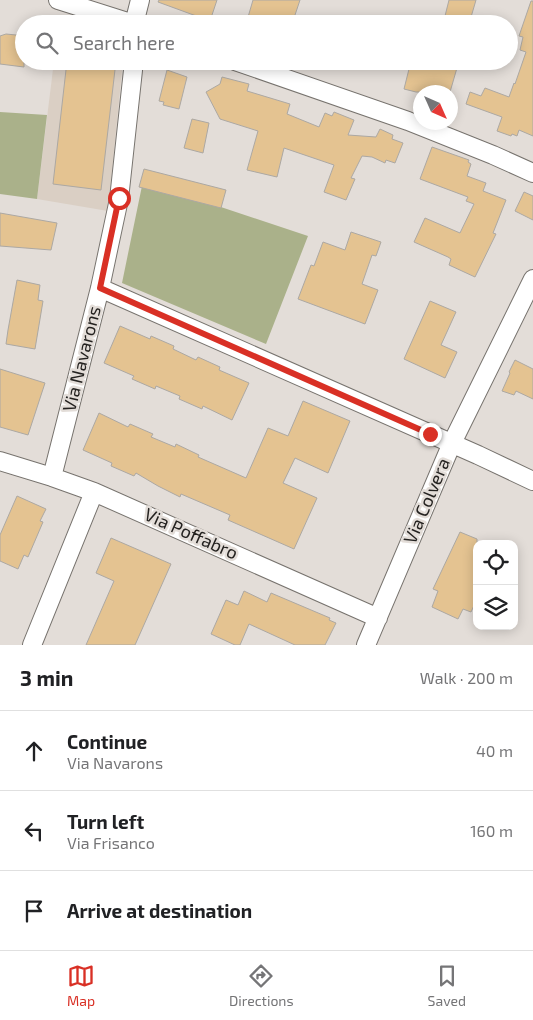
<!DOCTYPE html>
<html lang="en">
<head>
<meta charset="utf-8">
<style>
  body { margin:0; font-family:"Exo 2",sans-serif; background:#f6f6f6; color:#202124 }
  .controls { position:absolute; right:15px; bottom:15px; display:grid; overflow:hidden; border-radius:10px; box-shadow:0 2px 12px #0003 }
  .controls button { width:45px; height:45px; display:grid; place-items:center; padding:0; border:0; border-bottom:1px solid #e0e0e0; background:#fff; color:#202124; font:25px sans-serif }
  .compass { position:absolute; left:413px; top:85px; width:45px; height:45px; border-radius:50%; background:#fff; box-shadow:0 2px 12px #0003; rotate:135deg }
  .stop { position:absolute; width:15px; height:15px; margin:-11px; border:4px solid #d93025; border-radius:50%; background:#fff }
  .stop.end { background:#d93025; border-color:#fff; box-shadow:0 1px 5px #0008 }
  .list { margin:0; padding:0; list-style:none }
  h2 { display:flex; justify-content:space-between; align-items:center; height:65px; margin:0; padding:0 20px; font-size:21px }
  h2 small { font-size:16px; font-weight:400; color:#757577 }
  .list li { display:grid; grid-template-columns:32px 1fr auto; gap:15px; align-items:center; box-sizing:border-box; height:80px; padding:0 20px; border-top:1px solid #e0e0e0 }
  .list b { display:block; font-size:19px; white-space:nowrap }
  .list p { margin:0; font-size:16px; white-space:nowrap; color:#757577 }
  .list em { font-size:16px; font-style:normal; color:#757577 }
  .icon { flex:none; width:28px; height:28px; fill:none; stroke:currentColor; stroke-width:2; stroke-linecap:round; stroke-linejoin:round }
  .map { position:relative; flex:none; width:533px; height:645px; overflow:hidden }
  .search { position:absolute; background:#fff; box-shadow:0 2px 12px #0003; left:15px; right:15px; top:15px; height:55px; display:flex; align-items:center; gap:12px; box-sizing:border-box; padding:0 18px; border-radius:28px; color:#757577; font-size:19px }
  .sheet { height:305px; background:#fff }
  nav { display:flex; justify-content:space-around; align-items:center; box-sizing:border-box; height:70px; border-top:1px solid #e0e0e0; background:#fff; font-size:14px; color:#757577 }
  nav a { display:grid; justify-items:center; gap:2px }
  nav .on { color:#d93025 }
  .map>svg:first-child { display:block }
</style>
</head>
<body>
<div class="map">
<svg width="533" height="645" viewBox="0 0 533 645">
  <rect width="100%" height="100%" fill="#e3ddd8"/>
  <!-- built -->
  <path fill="#dacfc4" d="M 54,61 L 123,61 L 108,211 L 37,199 Z"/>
  <!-- green -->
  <path fill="#aab18a" d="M 0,112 L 47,115 L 37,199 L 0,194 Z
    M 143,181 L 308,236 L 266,344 L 122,283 Z"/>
  <!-- building -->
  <path fill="#e4c391" stroke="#aca8a3" d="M 159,0 L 217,0 L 210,21 L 158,2 Z
    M 253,0 L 300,0 L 293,21 L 284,18 L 282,24 L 246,24 Z
    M 449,0 L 476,0 L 469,24 L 443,24 Z
    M 531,1 L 533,1 L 533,136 L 519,130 L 517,136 L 512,134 L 511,136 L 497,131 L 502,117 L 466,104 L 470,92 L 481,96 L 485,88 L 509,97 L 514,83 L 515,84 L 526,52 L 520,50 L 523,37 L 519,36 Z
    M 24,31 L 24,67 L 0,64 L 0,36 L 6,34 L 16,35 Z
    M 67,61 L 116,61 L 101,190 L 53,184 Z
    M 411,61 L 459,61 L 450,92 L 416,92 L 404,89 Z
    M 167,70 L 187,77 L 179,109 L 163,105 L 164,102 L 159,101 Z
    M 222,77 L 249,84 L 247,91 L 290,104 L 287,114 L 319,127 L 325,113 L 332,116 L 334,112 L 354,120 L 348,135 L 376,137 L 380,129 L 393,135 L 392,139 L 403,143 L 395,163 L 386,160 L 385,163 L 372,157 L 362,156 L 351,178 L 355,179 L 346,200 L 324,192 L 334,165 L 284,148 L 277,177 L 247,170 L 258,131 L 220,119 L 206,92 L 220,84 Z
    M 192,119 L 209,123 L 203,153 L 184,148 Z
    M 432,147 L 469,160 L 468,162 L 471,164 L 467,176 L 486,183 L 483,191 L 506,200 L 493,233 L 496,234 L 475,277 L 449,265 L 451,259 L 448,257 L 414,242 L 425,218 L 460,233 L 474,204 L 466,201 L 468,197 L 420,179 Z
    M 144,169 L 226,190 L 221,208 L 139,187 Z
    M 524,192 L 533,196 L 533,220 L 515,211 Z
    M 0,213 L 57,223 L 51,250 L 0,246 Z
    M 351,232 L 381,242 L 376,256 L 372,255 L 362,284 L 378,290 L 365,324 L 298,299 L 311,265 L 314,266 L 323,242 L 345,250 Z
    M 17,280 L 40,285 L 38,300 L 43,301 L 35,349 L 6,344 L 8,330 Z
    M 430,301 L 456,312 L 441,345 L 457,352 L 445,378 L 404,359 Z
    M 120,326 L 150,339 L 151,336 L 174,346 L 173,349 L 196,360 L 198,357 L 220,367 L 219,370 L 249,383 L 232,420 L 203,406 L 202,409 L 179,399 L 180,396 L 156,386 L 155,389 L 132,379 L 134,376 L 104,363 Z
    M 515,360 L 533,369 L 533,399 L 516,391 L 514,395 L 502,391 L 510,373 L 509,372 Z
    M 0,369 L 45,383 L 28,435 L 0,427 Z
    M 303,401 L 350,421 L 328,473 L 295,458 L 283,483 L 317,498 L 294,549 L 228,520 L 230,515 L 181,494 L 180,497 L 158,486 L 136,473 L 134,476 L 111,466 L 112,463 L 83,450 L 99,413 L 128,427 L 130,424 L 153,434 L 151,437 L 175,447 L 176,444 L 199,455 L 198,457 L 246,478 L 268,428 L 288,436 Z
    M 17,496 L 46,509 L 40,521 L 43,522 L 28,557 L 24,555 L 18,569 L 0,561 L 0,535 Z
    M 460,532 L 477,539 L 477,599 L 471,612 L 463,609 L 458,619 L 432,607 L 438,591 L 433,589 Z
    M 111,538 L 171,564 L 135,645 L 86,645 L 114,581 L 96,573 Z
    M 244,591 L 267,602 L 271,593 L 330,618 L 329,620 L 336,623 L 325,645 L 295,645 L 249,624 L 240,645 L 235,645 L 211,634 L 226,600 L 238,605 Z"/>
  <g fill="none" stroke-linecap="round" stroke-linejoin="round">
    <!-- minor casing -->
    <g stroke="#77736e" stroke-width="20">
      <path id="minor" d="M 58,0 L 134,24
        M 134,24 L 140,0
        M 235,61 L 408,121 L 493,155 L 533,173
        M 100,288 L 478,455 L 533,481
        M 0,461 L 52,477 L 94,492 L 378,618
        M 52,477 L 100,288 L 119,199 L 134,61
        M 32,645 L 94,492
        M 366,645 L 452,443 L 533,279"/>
    </g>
    <!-- minor -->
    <use href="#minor" stroke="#fff" stroke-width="18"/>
  </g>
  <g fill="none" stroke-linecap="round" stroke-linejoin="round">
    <!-- route -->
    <path stroke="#d93025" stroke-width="6" d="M 119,198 L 100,288 L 430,434"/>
  </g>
  <g text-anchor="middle" stroke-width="5" stroke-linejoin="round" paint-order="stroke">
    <!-- street labels -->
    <g font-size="18" fill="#242220" stroke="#e3ddd8">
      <text transform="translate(82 359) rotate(-76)" y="6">Via Navarons</text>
      <text transform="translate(427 501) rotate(-67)" y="6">Via Colvera</text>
      <text transform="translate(191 534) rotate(24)" y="6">Via Poffabro</text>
    </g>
  </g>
</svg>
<div class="controls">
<button><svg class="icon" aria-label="locate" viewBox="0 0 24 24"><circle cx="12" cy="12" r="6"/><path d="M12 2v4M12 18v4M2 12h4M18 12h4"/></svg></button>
<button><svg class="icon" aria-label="layers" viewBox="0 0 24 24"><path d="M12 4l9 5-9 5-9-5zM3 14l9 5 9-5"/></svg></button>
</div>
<svg class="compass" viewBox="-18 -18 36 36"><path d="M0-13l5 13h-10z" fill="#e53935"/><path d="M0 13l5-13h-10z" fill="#757577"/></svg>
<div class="stop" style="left:119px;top:198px"></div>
<div class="stop end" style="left:430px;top:434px"></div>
<div class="search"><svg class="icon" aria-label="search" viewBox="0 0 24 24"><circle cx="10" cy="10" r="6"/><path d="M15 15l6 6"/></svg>Search here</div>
</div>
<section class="sheet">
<h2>3 min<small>Walk · 200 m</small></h2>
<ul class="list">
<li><svg class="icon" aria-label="ahead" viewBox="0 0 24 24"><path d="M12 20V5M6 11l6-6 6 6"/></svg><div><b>Continue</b><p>Via Navarons</p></div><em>40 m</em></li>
<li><svg class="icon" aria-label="left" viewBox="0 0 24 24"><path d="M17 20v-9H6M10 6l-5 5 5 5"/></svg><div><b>Turn left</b><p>Via Frisanco</p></div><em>160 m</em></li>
<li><svg class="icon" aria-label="arrive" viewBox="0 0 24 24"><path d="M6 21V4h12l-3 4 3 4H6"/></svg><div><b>Arrive at destination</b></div></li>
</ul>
</section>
<nav>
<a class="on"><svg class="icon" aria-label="map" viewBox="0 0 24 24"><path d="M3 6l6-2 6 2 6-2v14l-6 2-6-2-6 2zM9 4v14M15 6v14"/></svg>Map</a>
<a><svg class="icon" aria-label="directions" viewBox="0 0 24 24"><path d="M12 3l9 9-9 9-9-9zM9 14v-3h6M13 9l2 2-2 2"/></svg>Directions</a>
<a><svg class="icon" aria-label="saved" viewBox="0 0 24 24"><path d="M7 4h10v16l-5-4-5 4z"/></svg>Saved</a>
</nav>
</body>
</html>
